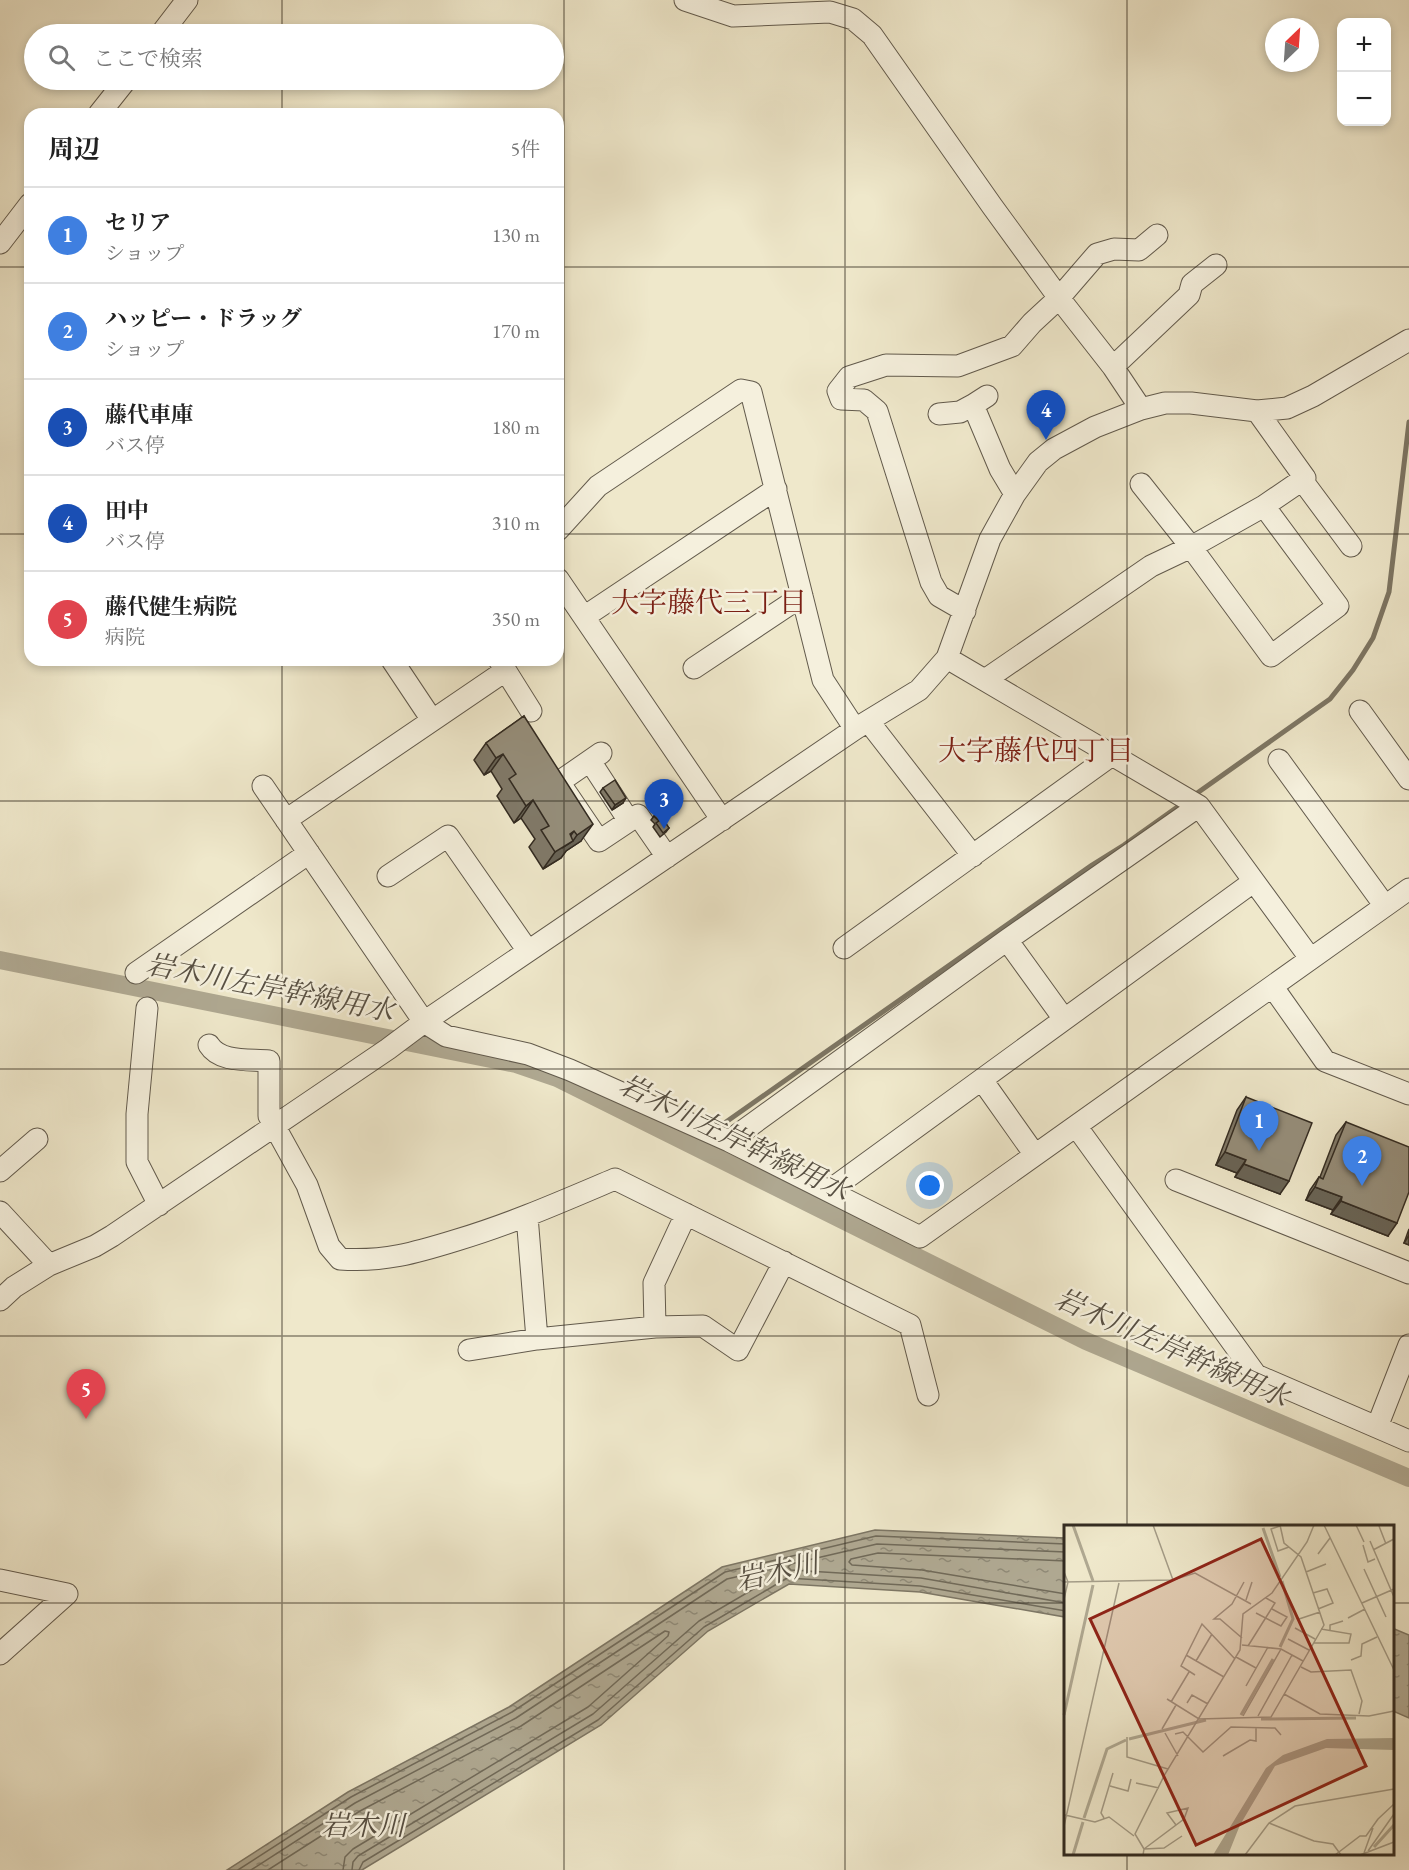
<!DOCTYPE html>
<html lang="ja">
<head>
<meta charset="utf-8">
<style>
  body { margin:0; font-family:"EB Garamond","Noto Serif JP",serif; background:#f2f2f2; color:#222 }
  .controls { position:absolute; right:18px; top:18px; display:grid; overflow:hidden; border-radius:12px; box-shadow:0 3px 9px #0003 }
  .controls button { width:54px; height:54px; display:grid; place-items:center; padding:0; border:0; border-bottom:2px solid #e0e0e0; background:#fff; color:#222; font:30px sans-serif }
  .compass { position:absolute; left:1265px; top:18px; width:54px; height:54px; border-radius:50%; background:#fff; box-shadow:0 3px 9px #0003; rotate:25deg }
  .you { position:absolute; left:930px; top:1186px; width:21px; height:21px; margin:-15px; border:4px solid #fff; border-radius:50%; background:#1a73e8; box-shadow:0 0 0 9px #1a73e833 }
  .badge { display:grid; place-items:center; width:39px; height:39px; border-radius:50%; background:#8f2418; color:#fff; font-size:20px; font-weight:700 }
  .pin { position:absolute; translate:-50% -50px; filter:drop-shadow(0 2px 3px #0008) }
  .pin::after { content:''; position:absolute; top:32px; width:21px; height:18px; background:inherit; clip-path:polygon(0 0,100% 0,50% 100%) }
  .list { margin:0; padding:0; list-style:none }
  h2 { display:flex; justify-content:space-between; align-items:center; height:78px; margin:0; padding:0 24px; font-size:26px }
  h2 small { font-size:20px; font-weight:400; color:#767676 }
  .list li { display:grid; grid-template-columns:39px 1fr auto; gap:18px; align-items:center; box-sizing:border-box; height:96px; padding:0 24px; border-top:2px solid #e0e0e0 }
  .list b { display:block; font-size:22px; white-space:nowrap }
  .list p { margin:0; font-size:20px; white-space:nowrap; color:#767676 }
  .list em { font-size:20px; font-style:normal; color:#767676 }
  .icon { flex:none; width:33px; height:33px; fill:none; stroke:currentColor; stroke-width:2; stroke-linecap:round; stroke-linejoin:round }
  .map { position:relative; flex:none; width:1409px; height:1870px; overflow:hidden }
  .search { position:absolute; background:#fff; box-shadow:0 3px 9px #0003; left:24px; top:24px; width:540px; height:66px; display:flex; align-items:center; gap:15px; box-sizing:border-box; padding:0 21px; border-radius:33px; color:#767676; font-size:22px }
  .panel { position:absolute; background:#fff; box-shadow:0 3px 9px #0003; left:24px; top:108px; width:540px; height:558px; border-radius:18px }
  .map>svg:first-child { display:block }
</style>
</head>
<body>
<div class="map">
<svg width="1409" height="1870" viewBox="0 0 1409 1870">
  <defs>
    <pattern id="water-ripples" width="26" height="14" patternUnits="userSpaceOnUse" patternTransform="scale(1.5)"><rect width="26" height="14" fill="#afa891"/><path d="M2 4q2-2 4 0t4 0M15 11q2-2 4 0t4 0" fill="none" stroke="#8f8976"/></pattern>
  </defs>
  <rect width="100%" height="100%" fill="#efe8cb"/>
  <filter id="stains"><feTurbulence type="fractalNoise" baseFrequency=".00333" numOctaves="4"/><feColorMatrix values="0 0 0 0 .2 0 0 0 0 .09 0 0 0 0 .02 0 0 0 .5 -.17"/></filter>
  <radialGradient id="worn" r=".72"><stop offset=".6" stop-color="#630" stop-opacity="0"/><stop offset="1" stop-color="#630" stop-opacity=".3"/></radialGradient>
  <!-- water -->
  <path fill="url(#water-ripples)" stroke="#7d7664" stroke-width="1.5" d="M 875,1530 L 1065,1538 L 1065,1617 L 920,1592 L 789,1584 L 708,1631 L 601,1725 L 362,1870 L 227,1870 L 348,1792 L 509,1707 L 722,1567 Z
    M 1392,1628 L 1409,1635 L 1409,1718 L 1393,1711 Z"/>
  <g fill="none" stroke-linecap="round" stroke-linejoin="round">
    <!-- shore -->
    <path stroke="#716a59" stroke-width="1.5" d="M 1066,1552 L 877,1544 L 791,1564 L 788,1567 L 791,1570 L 921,1578 L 1066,1603
      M 1066,1561 L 878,1553 L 851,1559 L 849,1562 L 852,1565 L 922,1570 L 1066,1594
      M 238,1870 L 351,1797 L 512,1712 L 725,1572 L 876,1536 L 1066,1544
      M 251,1870 L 355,1803 L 516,1718 L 727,1579 L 779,1567 L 782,1568 L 781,1573 L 699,1621 L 593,1714 L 358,1856 L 353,1862 L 352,1870
      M 268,1870 L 360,1811 L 521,1726 L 665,1631 L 669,1632 L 668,1636 L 588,1707 L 353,1849 L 345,1857 L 343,1870
      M 359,1870 L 363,1862 L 598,1720 L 704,1627 L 787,1578 L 920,1586 L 1066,1611"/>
    <!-- stream -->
    <path stroke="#7d7664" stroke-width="5" d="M 1193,796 L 1330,699 L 1353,670 L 1373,638 L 1389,592 L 1409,422
      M 716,1129 L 1092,865 L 1124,845 L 1183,803"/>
    <!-- canal -->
    <path stroke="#afa891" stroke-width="18" d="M 0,960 L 516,1064 L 557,1078 L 1086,1341 L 1409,1478"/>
    <!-- minor casing -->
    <g stroke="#625a4c" stroke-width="23">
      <path id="minor" d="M 685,0 L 733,16 L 830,12 L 853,19 L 872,35 L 992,206 L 1059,298 L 1113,367 L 1141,409
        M 161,34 L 187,0
        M 99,114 L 126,80
        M 0,243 L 30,204
        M 1113,367 L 1189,295 L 1192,284 L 1216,265
        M 987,396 L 973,405 L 1000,469 L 1015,494
        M 939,414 L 960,412 L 973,405
        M 1302,480 L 1351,546
        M 1141,484 L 1191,547 L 1271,656 L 1338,606 L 1264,506
        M 558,530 L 598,486 L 741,390 L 751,392 L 823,680 L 855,729
        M 558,579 L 722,820
        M 965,611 L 939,596 L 931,582 L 877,411 L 864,400 L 841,399 L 838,391 L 849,377 L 886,365 L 958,366 L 1012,346 L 1032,323 L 1059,298 L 1097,254 L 1114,249 L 1139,250 L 1157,235
        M 584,617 L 776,489
        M 947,658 L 1199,806 L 1310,958
        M 392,660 L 432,720
        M 499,660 L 531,711
        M 694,668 L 802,596
        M 985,680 L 1151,566 L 1191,547 L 1264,506 L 1305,478 L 1257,411
        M 1360,711 L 1409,779
        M 869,722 L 973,856
        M 601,753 L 559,782 L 599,841 L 638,815 L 667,857
        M 1279,760 L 1385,906
        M 590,761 L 629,821
        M 263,786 L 424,1022 L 446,1036 L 528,1054 L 570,1070 L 729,1141 L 920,1237 L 1409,889
        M 286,820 L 505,671
        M 388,876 L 448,836 L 528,951
        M 1007,940 L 1064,1019
        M 844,948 L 1112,755
        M 136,973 L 309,853
        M 1277,993 L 1325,1061 L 1409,1094
        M 147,1008 L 137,1114 L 137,1162 L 159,1205
        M 209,1045 C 220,1063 250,1059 269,1061 L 269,1116 L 307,1185 L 329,1246 L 340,1259 C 384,1262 415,1253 457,1240 C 511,1224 563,1201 615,1179 L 910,1325 L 928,1395
        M 982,1080 L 1035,1155
        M 1076,1126 L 1256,1375 L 1409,1441
        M 729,1141 L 1007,940 L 1199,806
        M 0,1171 L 37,1139
        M 1176,1180 L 1409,1273
        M 830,1190 L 1253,882
        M 0,1212 L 49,1265
        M 527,1216 L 537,1339
        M 0,1300 L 14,1287 L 49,1265 L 95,1246 L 112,1236 L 388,1049 L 424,1022 L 855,729 L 919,690 L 947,658 L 990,539 L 1015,494 L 1038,462 L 1054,449 L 1095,427 L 1141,409 L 1165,403 L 1191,403 L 1257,411 L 1287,408 L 1313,396 L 1409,340
        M 655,1327 L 654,1283 L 686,1214
        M 469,1350 L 537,1339 L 655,1327 L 703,1326 L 738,1350 L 784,1262
        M 1377,1427 L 1409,1345
        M 0,1580 L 67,1594 L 0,1654"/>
    </g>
    <!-- minor -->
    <use href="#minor" stroke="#f5f0dd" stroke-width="21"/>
  </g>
  <!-- wall -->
  <path fill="#807968" stroke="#332b21" stroke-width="1.5" d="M 524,716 L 581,841 L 566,851 L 561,858 L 543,869 L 529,847 L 535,839 L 521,818 L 514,823 L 497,796 L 502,789 L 491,771 L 484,775 L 474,760 L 486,743 Z
    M 603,788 L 623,803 L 612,810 L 600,792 Z
    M 654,816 L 669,828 L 666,832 L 660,837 L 653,827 L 655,824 L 651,820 Z
    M 1246,1097 L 1280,1194 L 1235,1177 L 1237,1173 L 1216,1165 L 1237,1110 Z
    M 1346,1122 L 1388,1236 L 1331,1214 L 1333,1210 L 1306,1200 L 1310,1190 L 1319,1177 L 1320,1177 L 1336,1135 Z
    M 1409,1229 L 1409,1245 L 1404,1243 Z"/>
  <!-- shaded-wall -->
  <path fill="#686355" stroke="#332b21" stroke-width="1.5" d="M 503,754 L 491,771 L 484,775 L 496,758 Z
    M 626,798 L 623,803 L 612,810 L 615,805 Z
    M 533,800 L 521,818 L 514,823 L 526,806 Z
    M 593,824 L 581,841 L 566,851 L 561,858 L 543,869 L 555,852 L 570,834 L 574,831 L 562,848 L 573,841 L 577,835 Z
    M 1225,1152 L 1246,1160 L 1237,1173 L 1216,1165 Z
    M 1244,1164 L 1289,1181 L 1280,1194 L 1235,1177 Z
    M 1315,1187 L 1342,1197 L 1333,1210 L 1306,1200 Z
    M 1341,1201 L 1397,1223 L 1388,1236 L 1331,1214 Z
    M 1409,1235 L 1409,1245 L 1404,1243 Z"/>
  <!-- building -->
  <path fill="#958d79" stroke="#332b21" stroke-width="1.5" d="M 524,716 L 593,824 L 577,835 L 574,831 L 570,834 L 573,841 L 555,852 L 541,830 L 549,826 L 533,800 L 526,806 L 509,779 L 516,774 L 503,754 L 496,758 L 486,743 Z
    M 615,780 L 626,798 L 615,805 L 603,788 Z
    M 659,812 L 669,828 L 663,833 L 656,823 L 659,821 L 654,816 Z
    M 1246,1097 L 1312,1123 L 1289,1181 L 1244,1164 L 1246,1160 L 1225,1152 Z
    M 1346,1122 L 1409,1147 L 1409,1192 L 1397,1223 L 1341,1201 L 1342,1197 L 1315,1187 L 1319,1177 L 1323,1179 Z"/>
  <!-- grid -->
  <path fill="none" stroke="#332b21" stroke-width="1.5" stroke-opacity="0.55" d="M 282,0 L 282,34M 564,0 L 564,1870M 845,0 L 845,1870M 1127,0 L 1127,1526M 282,80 L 282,114M 0,267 L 30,267M 558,267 L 1409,267M 0,534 L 30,534M 558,534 L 1409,534M 282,660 L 282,1870M 0,801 L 1409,801M 0,1069 L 1409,1069M 0,1336 L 1409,1336M 0,1603 L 1066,1603M 1392,1603 L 1409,1603M 1127,1854 L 1127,1870"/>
  <g text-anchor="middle" stroke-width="5" stroke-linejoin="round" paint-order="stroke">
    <!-- neighbourhood labels -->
    <g font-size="28" fill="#7a1f14" stroke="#f5f0dd">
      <text x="709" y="612">大字藤代三丁目</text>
      <text x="1036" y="760">大字藤代四丁目</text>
    </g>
    <!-- water labels -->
    <g font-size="28" font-style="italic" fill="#585043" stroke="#f5f0dd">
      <text transform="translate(270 987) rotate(11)" y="10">岩木川左岸幹線用水</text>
      <text transform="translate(735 1137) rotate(26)" y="10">岩木川左岸幹線用水</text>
      <text transform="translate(1172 1347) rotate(24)" y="10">岩木川左岸幹線用水</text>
      <text transform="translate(777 1571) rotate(-13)" y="10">岩木川</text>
      <text x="363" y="1835">岩木川</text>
    </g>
  </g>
  <!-- overview -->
  <g transform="translate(1064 1525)">
    <rect width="330" height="330" fill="#efe8cb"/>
    <path d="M 330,213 L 330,225 L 262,223 L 211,241 L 176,300 L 164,330 L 149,330 L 202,243 L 219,230 L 263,214 Z" fill="#afa891"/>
    <path fill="none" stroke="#afa891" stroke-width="3" d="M 9,0 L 29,56M 199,3 L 216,52M 216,122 L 229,94 L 218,56M 0,190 L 29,60M 177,190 L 209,134M 197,194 L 292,193M 65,214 L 142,195M 20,293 L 43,224 L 62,215M 310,322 L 330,300M 9,330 L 19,297"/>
    <path fill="none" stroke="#a49c87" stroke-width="1.5" d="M 89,0 L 109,55M 260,0 L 330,145M 292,0 L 300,17M 216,1 L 207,4 L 214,26 L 225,22M 315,1 L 322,19M 306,16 L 330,72M 299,20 L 304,37 L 311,34M 309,25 L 330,14M 254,29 L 266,13M 300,44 L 322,92M 0,47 L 4,57 L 0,74M 242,47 L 262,39M 0,57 L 109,55 L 131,48 L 187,79M 249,68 L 263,64 L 269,78 L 254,84M 182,75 L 188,57M 298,78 L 330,64M 192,88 L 217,101 L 223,92 L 208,84M 284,93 L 301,84M 235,94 L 256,87M 231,103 L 251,114M 266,105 L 266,100 L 279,96M 178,113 L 156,94 L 150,94 L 168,79 L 180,57M 224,114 L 245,125M 250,118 L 285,118 L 287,109 L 257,104M 178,120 L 217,124 L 239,136M 184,121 L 211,78 L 202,73M 122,130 L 160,152M 172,132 L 192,143M 287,135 L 297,131 L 298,119 L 313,112M 132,136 L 148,109M 237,142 L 247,147 L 287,145 L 298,176 L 295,189M 131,150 L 117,141 L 138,99 L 171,134M 182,161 L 204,122M 220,169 L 256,189 L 305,191 L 330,186M 103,174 L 135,194 L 207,192 L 260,100 L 237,32 L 220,18 L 216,0M 107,177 L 125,147M 123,178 L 128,170 L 144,179M 179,191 L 217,124M 194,191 L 228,130M 98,204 L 112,180M 101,208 L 114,231M 111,209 L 119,207 L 139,227 L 167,202 L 211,203 L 217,210M 63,212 L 63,232 L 104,244M 159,231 L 186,215 L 192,216 L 192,203M 72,258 L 95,263M 46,261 L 64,266 L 67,254M 1,290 L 31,297 L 45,292 L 70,311M 40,293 L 37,288 L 49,248M 314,294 L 330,279M 205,298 L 250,316 L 269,319 L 277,330M 0,301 L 55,58M 80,324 L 120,294 L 124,283 L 103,288 L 112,300M 80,324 L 100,323 L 118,311M 304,326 L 330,289M 300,328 L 309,303M 79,330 L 80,324 L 71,309 L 101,249 L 176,125 L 179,89 L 208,68 L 243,17 L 250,0M 181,330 L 205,298 L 231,281 L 330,264M 271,330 L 296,311 L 302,311 L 314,294M 296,330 L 330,317"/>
    <path fill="#8f2418" fill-opacity="0.15" stroke="#8f2418" stroke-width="3" d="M 197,14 L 302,241 L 132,320 L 26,94 Z"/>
    <rect width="330" height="330" fill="none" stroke="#332b21" stroke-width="3"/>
  </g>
  <rect width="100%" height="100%" filter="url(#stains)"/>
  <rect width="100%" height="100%" fill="url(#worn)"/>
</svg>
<div class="controls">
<button>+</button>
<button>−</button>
</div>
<svg class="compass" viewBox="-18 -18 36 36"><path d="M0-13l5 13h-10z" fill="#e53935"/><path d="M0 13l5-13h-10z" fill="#767676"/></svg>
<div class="you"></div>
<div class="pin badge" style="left:1259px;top:1151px;background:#3f7fe0">1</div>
<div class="pin badge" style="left:1362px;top:1186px;background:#3f7fe0">2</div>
<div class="pin badge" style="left:664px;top:829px;background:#1a4fb4">3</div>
<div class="pin badge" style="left:1046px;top:440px;background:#1a4fb4">4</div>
<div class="pin badge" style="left:86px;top:1419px;background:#e0444e">5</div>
<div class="search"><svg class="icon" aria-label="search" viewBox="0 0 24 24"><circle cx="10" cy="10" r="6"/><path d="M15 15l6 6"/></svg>ここで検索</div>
<section class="panel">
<h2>周辺<small>5件</small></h2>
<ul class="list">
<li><span class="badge" style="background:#3f7fe0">1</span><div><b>セリア</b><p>ショップ</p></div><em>130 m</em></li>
<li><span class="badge" style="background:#3f7fe0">2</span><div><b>ハッピー・ドラッグ</b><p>ショップ</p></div><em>170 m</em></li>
<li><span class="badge" style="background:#1a4fb4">3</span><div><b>藤代車庫</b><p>バス停</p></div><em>180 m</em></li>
<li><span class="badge" style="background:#1a4fb4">4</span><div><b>田中</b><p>バス停</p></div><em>310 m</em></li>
<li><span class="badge" style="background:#e0444e">5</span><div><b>藤代健生病院</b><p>病院</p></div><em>350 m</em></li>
</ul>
</section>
</div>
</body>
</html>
